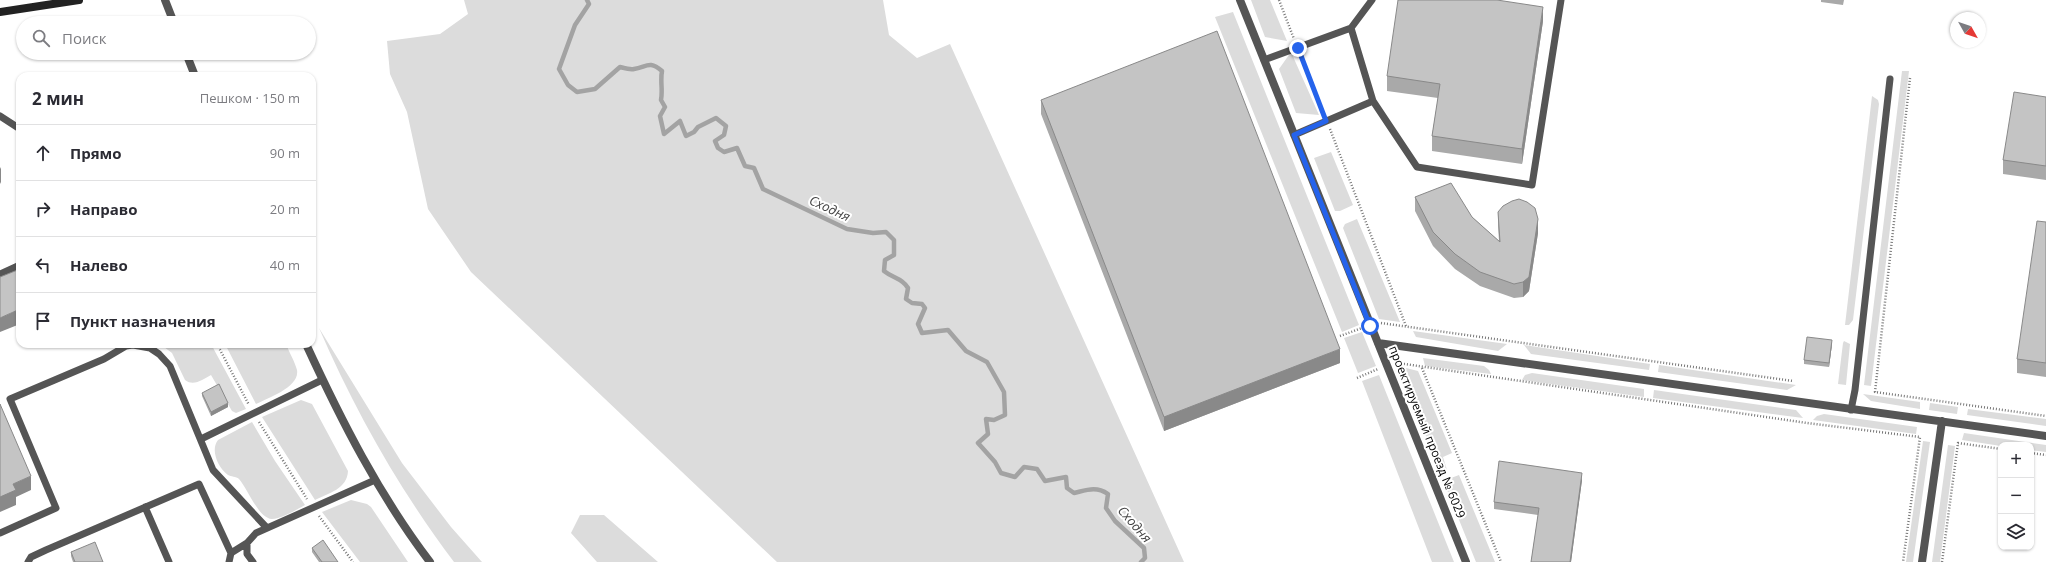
<!DOCTYPE html>
<html lang="ru">
<head>
<meta charset="utf-8">
<style>
  body { margin:0; font-family:"Open Sans",sans-serif; background:#f7f7f7; color:#2b2b33 }
  .controls { position:absolute; right:12px; bottom:12px; display:grid; overflow:hidden; border-radius:8px; box-shadow:0 1px 3px #0004 }
  .controls button { width:36px; height:36px; display:grid; place-items:center; padding:0; border:0; border-bottom:1px solid #e1e1e2; background:#fff; color:#2b2b33; font:20px sans-serif }
  .compass { position:absolute; left:1950px; top:12px; width:36px; height:36px; border-radius:50%; background:#fff; box-shadow:0 1px 3px #0004; rotate:130deg }
  .stop { position:absolute; width:12px; height:12px; margin:-9px; border:3px solid #2563eb; border-radius:50%; background:#fff }
  .stop.end { background:#2563eb; border-color:#fff; box-shadow:0 1px 4px #0008 }
  .list { margin:0; padding:0; list-style:none }
  h2 { display:flex; justify-content:space-between; align-items:center; height:52px; margin:0; padding:0 16px; font-size:17px }
  h2 small { font-size:13px; font-weight:400; color:#7c7c81 }
  .list li { display:grid; grid-template-columns:26px 1fr auto; gap:12px; align-items:center; box-sizing:border-box; height:56px; padding:0 16px; border-top:1px solid #e1e1e2 }
  .list b { display:block; font-size:15px; white-space:nowrap }
  .list em { font-size:13px; font-style:normal; color:#7c7c81 }
  .icon { flex:none; width:22px; height:22px; fill:none; stroke:currentColor; stroke-width:2; stroke-linecap:round; stroke-linejoin:round }
  .map { position:relative; flex:none; width:2046px; height:562px; overflow:hidden }
  .search { position:absolute; background:#fff; box-shadow:0 1px 3px #0004; left:16px; top:16px; width:300px; height:44px; display:flex; align-items:center; gap:10px; box-sizing:border-box; padding:0 14px; border-radius:22px; color:#7c7c81; font-size:15px }
  .panel { position:absolute; background:#fff; box-shadow:0 1px 3px #0004; left:16px; top:72px; width:300px; height:276px; border-radius:12px }
  .map>svg:first-child { display:block }
</style>
</head>
<body>
<div class="map">
<svg width="2046" height="562" viewBox="0 0 2046 562">
  <rect width="100%" height="100%" fill="#fff"/>
  <!-- green -->
  <path fill="#dcdcdc" d="M 464,0 L 883,0 L 889,35 L 917,58 L 950,44 L 1184,562 L 777,562 L 471,272 L 428,209 L 407,112 L 390,74 L 387,41 L 440,34 L 468,14 Z
    M 1251,0 L 1270,0 L 1287,41 L 1265,37 Z
    M 1233,12 L 1359,325 L 1342,332 L 1215,17 Z
    M 1291,52 L 1319,115 L 1296,113 L 1279,69 Z
    M 1902,71 L 1909,71 L 1871,386 L 1864,385 Z
    M 1872,96 L 1878,100 L 1879,104 L 1853,320 L 1849,325 L 1845,325 Z
    M 1331,152 L 1353,205 L 1340,211 L 1335,211 L 1314,158 Z
    M 1357,219 L 1400,322 L 1379,319 L 1343,228 L 1345,224 Z
    M 319,328 L 402,463 L 451,527 L 482,562 L 454,562 C 399,489 355,411 319,328 Z
    M 1413,331 L 1507,344 L 1498,351 L 1416,337 Z
    M 1362,332 L 1376,366 L 1358,373 L 1344,338 Z
    M 1844,341 L 1850,344 L 1846,385 L 1838,384 L 1843,343 Z
    M 160,344 L 211,344 L 246,409 L 236,413 L 232,411 L 211,375 C 203,379 194,387 185,380 L 172,353 Z
    M 225,344 L 286,344 C 289,352 295,362 297,370 C 300,387 268,398 256,404 Z
    M 1524,345 L 1650,364 L 1649,370 L 1531,354 Z
    M 1423,358 L 1484,366 L 1489,370 L 1491,374 L 1425,366 Z
    M 1659,365 L 1796,385 L 1787,390 L 1658,372 Z
    M 1406,368 L 1418,371 L 1452,453 L 1443,457 L 1447,470 L 1439,469 L 1399,369 Z
    M 1532,373 L 1644,389 L 1644,397 L 1522,380 L 1525,375 Z
    M 1379,375 L 1454,562 L 1432,562 L 1362,381 Z
    M 1654,390 L 1796,410 L 1803,418 L 1653,398 Z
    M 1863,394 L 1920,402 L 1920,409 L 1871,401 Z
    M 301,400 L 312,404 L 348,471 C 347,489 329,493 315,500 L 262,417 Z
    M 1930,403 L 1958,407 L 1957,414 L 1929,410 Z
    M 1968,409 L 2046,419 L 2046,426 L 1967,415 Z
    M 1824,414 L 1917,427 L 1916,434 L 1813,420 L 1817,416 Z
    M 252,422 L 275,461 L 305,505 C 298,509 279,520 271,519 C 257,516 248,489 239,479 C 236,476 231,477 228,475 C 218,468 210,450 218,440 Z
    M 1964,433 L 2046,445 L 2046,452 L 2031,450 L 2031,445 L 2001,446 L 1962,440 Z
    M 1923,441 L 1930,442 L 1913,562 L 1906,562 Z
    M 1948,445 L 1955,446 L 1940,562 L 1932,562 Z
    M 1459,475 L 1495,562 L 1476,562 L 1445,485 L 1451,478 Z
    M 351,500 L 367,504 L 371,507 L 408,562 L 360,562 L 322,512 Z
    M 580,515 L 604,515 L 658,562 L 597,562 L 571,533 Z"/>
  <g fill="none" stroke-linecap="round" stroke-linejoin="round">
    <!-- stream -->
    <path stroke="#a3a3a3" stroke-width="4.5" d="M 587,0 L 589,4 L 575,25 L 559,69 L 568,85 L 577,92 L 595,89 L 620,67 C 624,68 630,70 634,69 C 647,67 649,60 662,71 C 660,81 663,90 661,100 L 665,107 L 660,116 L 664,134 L 680,121 L 686,136 L 694,132 L 698,127 L 716,118 L 726,126 L 724,135 L 715,141 L 718,148 L 724,152 L 737,148 L 745,166 L 754,168 L 763,189 L 847,229 L 873,233 L 886,232 L 894,240 L 894,255 L 885,260 L 884,271 C 894,279 902,278 908,288 L 906,299 L 912,303 L 922,304 L 925,308 L 918,324 L 922,333 L 948,330 L 966,351 L 987,362 L 1004,392 L 1005,415 L 994,420 L 986,419 L 988,434 L 978,443 L 995,462 L 1001,473 L 1015,477 L 1024,467 L 1037,469 L 1045,481 L 1066,477 L 1067,488 L 1074,493 C 1087,490 1096,486 1108,494 L 1106,508 L 1115,521 L 1144,548 L 1145,558 L 1141,562"/>
    <!-- path -->
    <path stroke="#777" stroke-width="2.5" stroke-dasharray="1 2" stroke-linecap="butt" d="M 1279,0 L 1294,39
      M 1301,57 L 1323,112
      M 1910,78 L 1875,392 L 2046,416
      M 1330,129 L 1406,326
      M 1381,323 L 1793,381
      M 1340,336 L 1362,328
      M 217,344 L 249,405
      M 1398,363 L 1807,423 L 1920,437 L 1903,562
      M 1422,368 L 1501,562
      M 1357,378 L 1378,369
      M 259,422 L 307,499
      M 2031,453 L 2046,455
      M 319,516 L 353,562
      M 1942,562 L 1958,443 L 2001,449"/>
    <!-- lane -->
    <path stroke="#555" stroke-width="7" d="M 1351,28 L 1373,101 L 1417,167 L 1532,185 L 1561,0
      M 1264,60 L 1351,28 L 1372,0
      M 0,116 L 20,129
      M 1294,135 L 1373,101
      M 0,274 L 20,265
      M 1851,410 L 1855,390 L 1890,79
      M 201,439 L 322,380
      M 145,507 L 169,562
      M 0,533 L 56,508 L 10,399 L 104,359 L 126,346 L 133,345 L 150,348 L 159,354 L 170,366 L 213,470 L 267,528
      M 28,562 L 31,557 L 46,550 L 199,484 L 231,553
      M 229,562 L 231,553 L 247,543
      M 253,562 L 247,554 L 247,543 L 256,533 L 375,480"/>
    <!-- street -->
    <path stroke="#555" stroke-width="8" d="M 165,0 L 174,23
      M 1240,0 L 1466,562
      M 186,53 L 195,76
      M 1378,343 L 2046,436
      M 306,344 C 341,420 379,495 430,562
      M 1922,562 L 1942,421"/>
    <!-- secondary -->
    <path stroke="#222" stroke-width="8" d="M 0,12 L 79,0"/>
  </g>
  <!-- wall -->
  <path fill="#a9a9a9" d="M 1821,0 L 1844,0 L 1843,5 L 1821,2 Z
    M 1543,21 L 1522,164 L 1432,151 L 1432,136 L 1438,98 L 1387,91 L 1387,76 Z
    M 2046,97 L 2046,180 L 2003,174 L 2003,160 Z
    M 1041,100 L 1340,363 L 1164,431 L 1041,114 Z
    M 1415,197 L 1472,217 L 1499,241 L 1498,226 L 1498,212 L 1538,233 L 1529,291 L 1523,297 L 1514,298 L 1480,286 L 1455,269 L 1433,246 L 1415,211 Z
    M 2046,222 L 2046,377 L 2017,373 L 2017,359 Z
    M 1832,344 L 1829,367 L 1804,364 L 1804,360 Z
    M 202,393 L 228,407 L 211,416 L 202,396 Z
    M 1582,480 L 1571,562 L 1531,562 L 1538,515 L 1494,509 L 1494,502 Z
    M 312,548 L 338,562 L 319,562 L 312,552 Z
    M 71,552 L 103,562 L 73,562 L 71,556 Z"/>
  <!-- shaded-wall -->
  <path fill="#898989" d="M 1543,7 L 1543,21 L 1522,164 L 1522,149 Z
    M 1,167 L 1,182 L 0,184 L 0,169 Z
    M 1538,219 L 1538,233 L 1529,291 L 1523,297 L 1523,282 Z
    M 20,309 L 20,324 L 0,332 L 0,318 Z
    M 1832,340 L 1832,344 L 1829,367 L 1829,363 Z
    M 1340,349 L 1340,363 L 1164,431 L 1164,417 Z
    M 228,403 L 228,407 L 211,416 L 211,412 Z
    M 1582,473 L 1582,480 L 1571,562 L 1570,562 Z
    M 31,476 L 31,490 L 16,497 L 16,505 L 0,512 L 0,497 L 13,484 Z"/>
  <!-- building -->
  <path fill="#c4c4c4" stroke="#898989" d="M 1398,0 L 1497,0 L 1543,7 L 1522,149 L 1432,136 L 1440,84 L 1387,76 Z
    M 1217,31 L 1340,349 L 1164,417 L 1041,100 Z
    M 2014,92 L 2046,97 L 2046,166 L 2003,160 Z
    M 1451,183 L 1472,217 L 1500,242 L 1498,212 L 1503,206 L 1512,201 L 1519,199 L 1527,202 L 1535,208 L 1538,219 L 1529,277 L 1523,282 L 1514,284 L 1480,272 L 1455,254 L 1433,232 L 1415,197 Z
    M 2037,221 L 2046,222 L 2046,363 L 2017,359 Z
    M 20,269 L 20,309 L 0,318 L 0,277 Z
    M 1807,337 L 1832,340 L 1829,363 L 1804,360 Z
    M 219,384 L 228,403 L 211,412 L 202,393 Z
    M 0,404 L 31,476 L 13,484 L 16,490 L 0,497 Z
    M 1499,461 L 1582,473 L 1570,562 L 1531,562 L 1539,508 L 1494,502 Z
    M 323,540 L 338,562 L 322,562 L 312,548 Z
    M 95,542 L 103,562 L 75,562 L 71,552 Z"/>
  <g fill="none" stroke-linecap="round" stroke-linejoin="round">
    <!-- route -->
    <path stroke="#2563eb" stroke-width="5" d="M 1298,48 L 1326,121 L 1294,135 L 1370,326"/>
  </g>
  <g text-anchor="middle" stroke-width="4" stroke-linejoin="round" paint-order="stroke">
    <!-- street labels -->
    <g font-size="12" fill="#000" stroke="#fff">
      <text transform="translate(1427 432) rotate(68)" y="4">проектируемый проезд № 6029</text>
    </g>
    <!-- water labels -->
    <g font-size="13" font-style="italic" fill="#444" stroke="#fff">
      <text transform="translate(830 208) rotate(25)" y="5">Сходня</text>
      <text transform="translate(1135 524) rotate(49)" y="5">Сходня</text>
    </g>
  </g>
</svg>
<div class="controls">
<button>+</button>
<button>−</button>
<button><svg class="icon" aria-label="layers" viewBox="0 0 24 24"><path d="M12 4l9 5-9 5-9-5zM3 14l9 5 9-5"/></svg></button>
</div>
<svg class="compass" viewBox="-18 -18 36 36"><path d="M0-13l5 13h-10z" fill="#e53935"/><path d="M0 13l5-13h-10z" fill="#7c7c81"/></svg>
<div class="stop" style="left:1370px;top:326px"></div>
<div class="stop end" style="left:1298px;top:48px"></div>
<div class="search"><svg class="icon" aria-label="search" viewBox="0 0 24 24"><circle cx="10" cy="10" r="6"/><path d="M15 15l6 6"/></svg>Поиск</div>
<section class="panel">
<h2>2 мин<small>Пешком · 150 m</small></h2>
<ul class="list">
<li><svg class="icon" aria-label="ahead" viewBox="0 0 24 24"><path d="M12 20V5M6 11l6-6 6 6"/></svg><div><b>Прямо</b></div><em>90 m</em></li>
<li><svg class="icon" aria-label="right" viewBox="0 0 24 24"><path d="M7 20v-9h11M14 6l5 5-5 5"/></svg><div><b>Направо</b></div><em>20 m</em></li>
<li><svg class="icon" aria-label="left" viewBox="0 0 24 24"><path d="M17 20v-9H6M10 6l-5 5 5 5"/></svg><div><b>Налево</b></div><em>40 m</em></li>
<li><svg class="icon" aria-label="arrive" viewBox="0 0 24 24"><path d="M6 21V4h12l-3 4 3 4H6"/></svg><div><b>Пункт назначения</b></div></li>
</ul>
</section>
</div>
</body>
</html>
